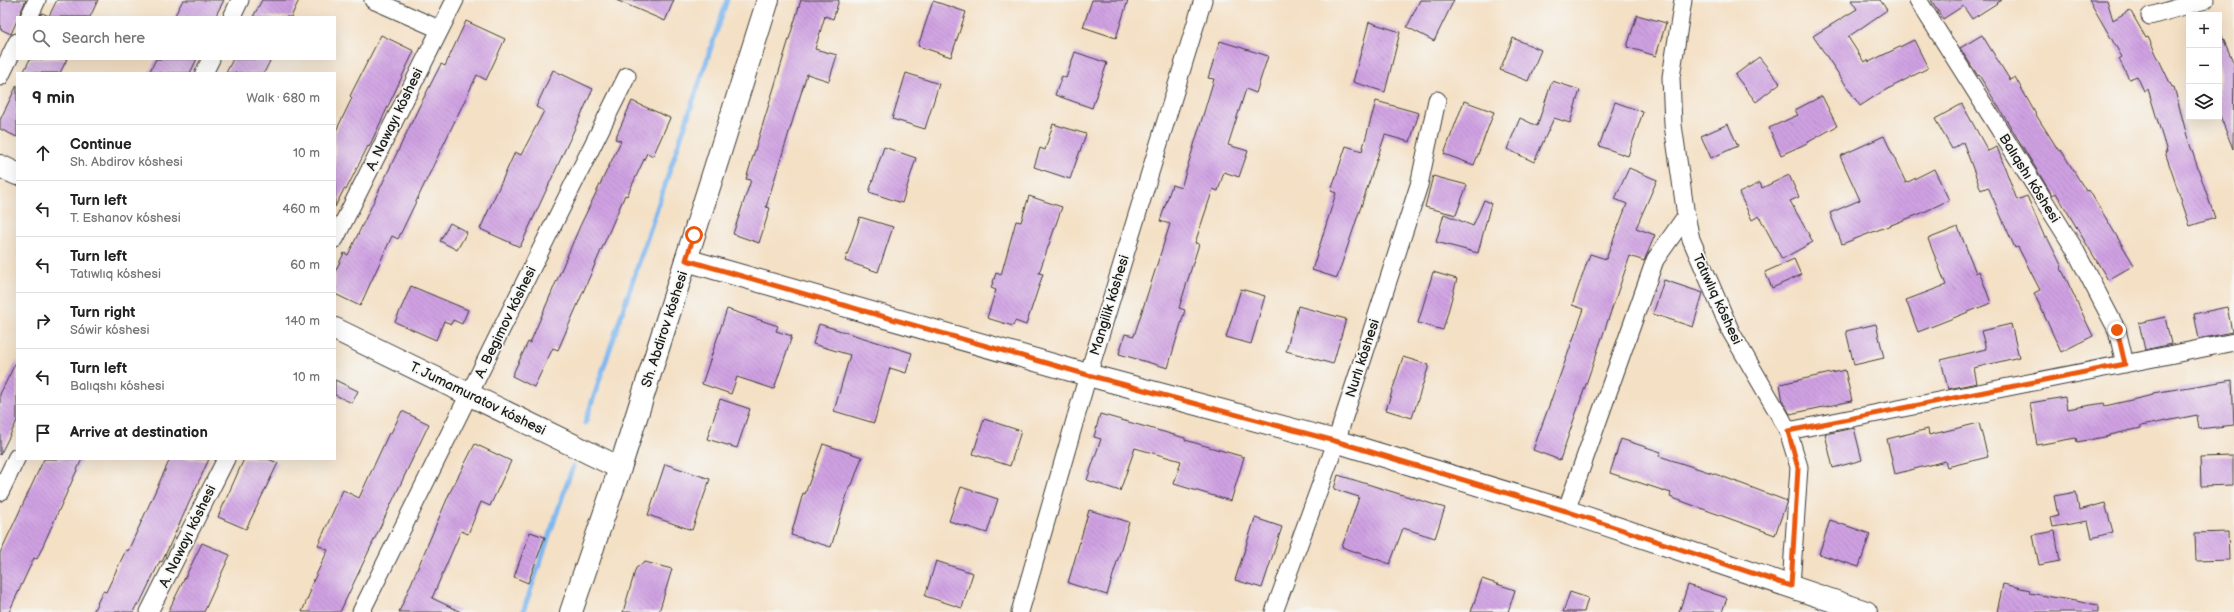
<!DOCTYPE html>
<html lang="en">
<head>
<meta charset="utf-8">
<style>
  body { margin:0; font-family:"Balsamiq Sans",sans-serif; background:#f2f2f2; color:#222 }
  .controls { position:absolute; right:12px; top:12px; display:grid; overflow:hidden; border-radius:0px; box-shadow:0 4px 16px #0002 }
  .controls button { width:36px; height:36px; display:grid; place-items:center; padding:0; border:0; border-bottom:1px solid #e0e0e0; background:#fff; color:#222; font:20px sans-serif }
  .stop { position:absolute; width:12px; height:12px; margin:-9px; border:3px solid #ea580c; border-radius:50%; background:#fff }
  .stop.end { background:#ea580c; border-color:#fff; box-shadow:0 1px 4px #0008 }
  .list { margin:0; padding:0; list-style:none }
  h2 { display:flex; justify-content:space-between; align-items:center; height:52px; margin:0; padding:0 16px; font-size:17px }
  h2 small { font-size:13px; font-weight:400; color:#767676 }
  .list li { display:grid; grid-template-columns:26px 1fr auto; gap:12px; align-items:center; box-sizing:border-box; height:56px; padding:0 16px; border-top:1px solid #e0e0e0 }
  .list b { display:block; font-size:15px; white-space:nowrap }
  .list p { margin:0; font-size:13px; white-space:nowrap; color:#767676 }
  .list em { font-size:13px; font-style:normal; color:#767676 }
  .icon { flex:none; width:22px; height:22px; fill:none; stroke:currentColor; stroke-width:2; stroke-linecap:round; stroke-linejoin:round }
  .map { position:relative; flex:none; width:2234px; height:612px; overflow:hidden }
  .search { position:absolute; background:#fff; box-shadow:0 4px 16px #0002; left:16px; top:16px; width:320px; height:44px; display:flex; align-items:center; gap:10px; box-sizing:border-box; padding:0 14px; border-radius:0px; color:#767676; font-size:15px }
  .panel { position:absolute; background:#fff; box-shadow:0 4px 16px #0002; left:16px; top:72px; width:320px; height:388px; border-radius:0px }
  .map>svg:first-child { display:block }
</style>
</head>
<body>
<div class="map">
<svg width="2234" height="612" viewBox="0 0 2234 612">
  <defs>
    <pattern id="building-back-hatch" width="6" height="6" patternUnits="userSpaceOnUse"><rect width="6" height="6" fill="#cfa0e2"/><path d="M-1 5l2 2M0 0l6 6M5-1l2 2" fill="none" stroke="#b189c1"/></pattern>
  </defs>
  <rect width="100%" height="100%" fill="#f6f6f2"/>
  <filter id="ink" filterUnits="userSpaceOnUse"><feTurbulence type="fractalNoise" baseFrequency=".025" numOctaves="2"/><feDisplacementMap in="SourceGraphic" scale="8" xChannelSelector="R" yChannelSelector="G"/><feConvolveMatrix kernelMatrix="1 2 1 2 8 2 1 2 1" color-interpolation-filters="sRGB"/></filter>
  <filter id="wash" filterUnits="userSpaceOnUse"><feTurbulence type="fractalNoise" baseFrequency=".012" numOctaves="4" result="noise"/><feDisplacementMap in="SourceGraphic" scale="16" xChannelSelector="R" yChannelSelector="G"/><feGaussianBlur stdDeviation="0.9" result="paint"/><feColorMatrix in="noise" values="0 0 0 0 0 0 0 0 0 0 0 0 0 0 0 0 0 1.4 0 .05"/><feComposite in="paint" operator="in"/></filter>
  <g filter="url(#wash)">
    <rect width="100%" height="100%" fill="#f4e0c5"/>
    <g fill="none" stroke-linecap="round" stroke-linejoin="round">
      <!-- stream -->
      <path stroke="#7eb7ef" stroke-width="5" d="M 585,423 L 727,0
        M 523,612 L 573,466"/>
    </g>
    <g id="blocks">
      <!-- building -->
      <path fill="url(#building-back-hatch)" d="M 0,0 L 26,0 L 11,34 L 0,29 Z
        M 57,0 L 98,0 L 90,17 L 40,17 L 42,13 L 49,16 Z
        M 183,0 L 224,0 L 215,17 L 174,17 Z
        M 262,0 L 299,0 L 291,17 L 253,17 Z
        M 616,0 L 674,0 L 665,21 Z
        M 801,0 L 839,0 L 833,19 L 825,16 L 815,49 L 837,55 L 829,81 L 807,74 L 766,207 L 770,208 L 759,243 L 733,234 L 751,180 L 746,179 Z
        M 1092,0 L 1128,0 L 1116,38 L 1083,27 Z
        M 1420,0 L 1454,0 L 1434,41 L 1407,27 Z
        M 1851,0 L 1880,0 L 1887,10 L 1848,37 L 1864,62 L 1868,60 L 1869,62 L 1914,40 L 1928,68 L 1880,93 L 1860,106 L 1813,36 L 1857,9 Z
        M 1931,0 L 2002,0 L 1972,19 L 1963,6 L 1943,19 Z
        M 2089,0 L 2107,0 L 2113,20 L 2130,10 L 2146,38 L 2148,37 L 2172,87 L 2174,87 L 2187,136 L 2215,218 L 2190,226 L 2165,152 L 2167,152 L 2148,89 L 2144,91 L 2137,76 L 2129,79 L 2119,59 L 2122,57 Z
        M 933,1 L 966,12 L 951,57 L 918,46 Z
        M 1637,15 L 1666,23 L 1656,56 L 1627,47 Z
        M 466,21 L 505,39 L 486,80 L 477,75 L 398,239 L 392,236 L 360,306 L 335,294 L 335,272 L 344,253 L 348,255 L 419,107 L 441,64 L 445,66 Z
        M 1369,22 L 1400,32 L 1385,92 L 1353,82 Z
        M 2219,29 L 2234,64 L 2233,149 L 2219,113 Z
        M 381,35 L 414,51 L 369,147 L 368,146 L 346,190 L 344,189 L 335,207 L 335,133 L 352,98 L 350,96 Z
        M 1982,35 L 2010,80 L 2015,77 L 2038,118 L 2059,151 L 2061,150 L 2086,191 L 2089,190 L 2134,265 L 2108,280 L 2056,193 L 2052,195 L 1979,75 L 1978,76 L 1960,48 Z
        M 1513,38 L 1541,50 L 1528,81 L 1500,70 Z
        M 1220,41 L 1268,56 L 1256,93 L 1246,89 L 1228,145 L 1248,151 L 1239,177 L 1224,172 L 1218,191 L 1213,189 L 1195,243 L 1199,244 L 1179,308 L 1185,310 L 1168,368 L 1119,354 L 1125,334 L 1134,336 L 1170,224 L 1160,221 L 1172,185 L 1181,188 L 1214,79 L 1208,78 Z
        M 1075,52 L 1107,63 L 1092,108 L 1055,95 L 1062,76 L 1066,78 Z
        M 1759,57 L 1780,83 L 1756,102 L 1735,75 Z
        M 30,59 L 67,59 L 60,73 L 23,73 Z
        M 156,59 L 197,59 L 190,73 L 149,73 Z
        M 233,59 L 271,59 L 264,73 L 226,73 Z
        M 553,70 L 593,89 L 520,247 L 480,229 L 515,152 L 521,155 L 544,111 L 536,107 Z
        M 906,73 L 939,84 L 925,129 L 892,119 Z
        M 1552,81 L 1580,90 L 1570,123 L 1554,118 L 1534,162 L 1507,149 L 1520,118 L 1537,126 Z
        M 17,85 L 17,137 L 0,129 L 0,120 Z
        M 1822,96 L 1837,126 L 1803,145 L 1781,155 L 1769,128 L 1798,115 L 1795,110 Z
        M 632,101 L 670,118 L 653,156 L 647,153 L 627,196 L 625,195 L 558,350 L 553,348 L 534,387 L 512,376 L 528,342 L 530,343 L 580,226 L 621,141 L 615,139 Z
        M 1376,101 L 1419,113 L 1410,142 L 1385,135 L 1337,278 L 1312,270 L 1336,193 L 1331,191 L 1346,146 L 1362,151 Z
        M 1464,101 L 1494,112 L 1474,165 L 1444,154 Z
        M 1615,102 L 1643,112 L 1628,156 L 1599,146 Z
        M 1962,104 L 1988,151 L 1997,147 L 2017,200 L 2027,196 L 2045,238 L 2047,237 L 2062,267 L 2061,268 L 2093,336 L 2061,352 L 2034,293 L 2040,290 L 2018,247 L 2015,248 L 1988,187 L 1981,190 L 1963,142 L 1952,149 L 1935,119 Z
        M 1053,124 L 1086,134 L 1070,179 L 1034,167 L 1040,148 L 1045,150 Z
        M 1728,124 L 1738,146 L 1711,158 L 1701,136 Z
        M 1884,136 L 1906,183 L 1934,169 L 1949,200 L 1922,213 L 1842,244 L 1830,213 L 1860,200 L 1840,156 Z
        M 884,147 L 916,158 L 902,203 L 869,192 Z
        M 1629,168 L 1657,180 L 1636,228 L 1655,235 L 1644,261 L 1630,256 L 1560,460 L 1533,450 L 1584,309 L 1572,305 L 1590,254 L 1606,259 L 1627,204 L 1615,199 Z
        M 1789,175 L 1799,197 L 1790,201 L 1813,242 L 1782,259 L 1759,216 L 1752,220 L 1739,193 L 1760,183 L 1762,188 Z
        M 1433,176 L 1467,185 L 1456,215 L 1425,207 Z
        M 1029,196 L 1062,207 L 1039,273 L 1043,274 L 1026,325 L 1015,321 L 1013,326 L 987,318 L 996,290 L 991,288 L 996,273 L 1001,275 L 1016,221 L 1021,222 Z
        M 1484,200 L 1491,203 L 1478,253 L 1436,242 L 1444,214 L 1473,226 Z
        M 860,217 L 893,227 L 878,272 L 845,261 Z
        M 450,223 L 467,232 L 457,250 L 440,241 Z
        M 1958,227 L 1976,273 L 1979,271 L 1991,303 L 1918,332 L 1906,300 L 1946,285 L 1928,239 Z
        M 1794,259 L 1801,275 L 1772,288 L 1765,272 Z
        M 1433,272 L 1457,279 L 1443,330 L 1418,323 Z
        M 1664,280 L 1703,293 L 1693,327 L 1653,314 Z
        M 411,286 L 468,310 L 462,324 L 453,320 L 451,324 L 444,321 L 436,340 L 395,322 Z
        M 1241,289 L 1265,296 L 1251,344 L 1226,337 Z
        M 1298,306 L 1346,319 L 1333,364 L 1286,351 Z
        M 2227,307 L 2232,332 L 2199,339 L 2194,314 Z
        M 727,309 L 778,326 L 776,331 L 792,336 L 774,389 L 737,377 L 731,394 L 702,384 Z
        M 2165,317 L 2171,344 L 2145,350 L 2139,323 Z
        M 819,324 L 912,353 L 906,373 L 890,368 L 874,423 L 834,411 L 850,355 L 813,344 Z
        M 1876,324 L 1884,358 L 1854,365 L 1846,331 Z
        M 2011,324 L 2019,357 L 1974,368 L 1977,383 L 1948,389 L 1941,360 L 1986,349 L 1981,331 Z
        M 1403,357 L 1429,365 L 1412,418 L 1386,410 Z
        M 17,360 L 17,421 L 0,455 L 0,394 Z
        M 1845,370 L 1852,401 L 1790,414 L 1783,402 L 1780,384 Z
        M 335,380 L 358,391 L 352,403 L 335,395 Z
        M 2232,380 L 2234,425 L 2199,429 L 2197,415 L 2141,426 L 2141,428 L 2110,435 L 2110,436 L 2077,442 L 2076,438 L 2037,445 L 2030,403 L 2065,397 L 2067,409 L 2104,403 L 2105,406 L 2153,395 L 2153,393 Z
        M 720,399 L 750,409 L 737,448 L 707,439 Z
        M 402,411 L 429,424 L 340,612 L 302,612 L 311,590 L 309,590 L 328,550 L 318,545 L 343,490 L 359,498 L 389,433 L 391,433 Z
        M 1100,414 L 1185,438 L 1185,440 L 1244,457 L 1231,501 L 1174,484 L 1181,461 L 1135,448 L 1120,491 L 1087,480 L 1101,439 L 1094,437 Z
        M 984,419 L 1021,431 L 1010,466 L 973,454 Z
        M 1979,423 L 1988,457 L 1947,467 L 1945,461 L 1895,474 L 1887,439 L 1928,429 L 1929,435 Z
        M 1854,428 L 1862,460 L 1833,468 L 1825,434 Z
        M 1621,439 L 1661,452 L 1659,456 L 1721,476 L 1787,501 L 1775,535 L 1670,497 L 1671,493 L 1610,473 Z
        M 475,444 L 511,461 L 490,506 L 481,502 L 468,534 L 461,531 L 432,598 L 461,612 L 399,612 L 450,492 Z
        M 823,444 L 862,457 L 852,485 L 850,485 L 831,547 L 791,535 L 803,493 L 805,494 Z
        M 2233,456 L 2233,485 L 2201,486 L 2200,457 Z
        M 44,459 L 82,459 L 37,559 L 34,558 L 9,612 L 0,612 L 0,553 Z
        M 170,459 L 209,459 L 162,562 L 160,561 L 139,605 L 137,604 L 133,612 L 93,612 L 103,591 L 106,592 L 126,550 L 128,551 Z
        M 244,459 L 268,459 L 278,463 L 246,529 L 218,517 Z
        M 665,464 L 710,479 L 692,530 L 648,515 Z
        M 1338,475 L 1445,508 L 1435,538 L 1403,528 L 1390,564 L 1342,547 L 1359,497 L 1334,489 Z
        M 961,487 L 998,499 L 987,533 L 949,521 Z
        M 2076,492 L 2079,510 L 2105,503 L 2113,532 L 2092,538 L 2088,521 L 2053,527 L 2051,518 L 2058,516 L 2054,496 Z
        M 1089,510 L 1129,522 L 1107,595 L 1068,583 Z
        M 1255,518 L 1282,527 L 1262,588 L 1235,580 Z
        M 1830,520 L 1870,534 L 1859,567 L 1819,554 Z
        M 2055,531 L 2060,561 L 2039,565 L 2033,535 Z
        M 530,532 L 545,537 L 528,583 L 514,577 Z
        M 2228,532 L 2229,560 L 2196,561 L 2195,533 Z
        M 202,543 L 230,555 L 204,612 L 168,612 Z
        M 936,561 L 973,573 L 962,608 L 925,596 Z
        M 645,562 L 672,569 L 659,612 L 623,612 L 636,568 Z
        M 1482,579 L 1515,590 L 1508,612 L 1471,612 Z
        M 2003,584 L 2030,590 L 2029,593 L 2098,605 L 2098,612 L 1997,612 Z
        M 1688,585 L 1727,598 L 1722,612 L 1679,612 Z
        M 1570,592 L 1588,598 L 1584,612 L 1563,612 Z"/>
    </g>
  </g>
  <g filter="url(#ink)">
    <use href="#blocks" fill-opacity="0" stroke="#3c3935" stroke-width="1"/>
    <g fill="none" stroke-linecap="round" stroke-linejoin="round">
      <!-- minor casing -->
      <g stroke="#3c3935" stroke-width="19">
        <path id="minor" d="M 373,0 L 439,29
          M 1683,0 L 1671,77 L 1673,125 L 1686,216 L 1691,239 L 1731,332 L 1780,416 L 1788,431 L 1799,467 L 1791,586
          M 1918,0 L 2074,248 L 2117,330 L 2125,364
          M 2150,16 L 2205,0
          M 29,17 L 37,0
          M 232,17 L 240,0
          M 204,73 L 211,59
          M 0,77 L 17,42
          M 335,239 L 455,0
          M 1788,431 L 2234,342
          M 0,492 L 17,457
          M 1566,511 L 1655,260 L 1686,216
          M 149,612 L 226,459
          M 361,612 L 627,76
          M 1020,612 L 1088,375 L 1203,0
          M 1274,612 L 1333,451 L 1419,185 L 1437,100"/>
      </g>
      <!-- tertiary casing -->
      <g stroke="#3c3935" stroke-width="24">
        <path id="tertiary" d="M 686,260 L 768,0
          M 571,612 L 620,468"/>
      </g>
      <!-- secondary casing -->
      <g stroke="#3c3935" stroke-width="24">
        <path id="secondary" d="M 0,166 L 17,174
          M 335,329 L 620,468 L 686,260 L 1088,375 L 1335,441 L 1566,511 L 1866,612"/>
      </g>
      <!-- minor -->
      <use href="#minor" stroke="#fff" stroke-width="17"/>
      <!-- tertiary -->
      <use href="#tertiary" stroke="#fff" stroke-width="22"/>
      <!-- secondary -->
      <use href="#secondary" stroke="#fff" stroke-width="22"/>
    </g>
  </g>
  <g fill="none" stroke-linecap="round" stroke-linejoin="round" filter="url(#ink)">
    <!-- route -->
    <path stroke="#ea580c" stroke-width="5" d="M 694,235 L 686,260 L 1088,375 L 1335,441 L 1566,511 L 1791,586 L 1798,468 L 1788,431 L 2125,364 L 2117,330"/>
  </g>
  <g text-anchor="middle" stroke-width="3.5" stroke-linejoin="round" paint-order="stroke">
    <!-- street labels -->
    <g font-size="14" fill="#1c1c1c" stroke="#f6f6f2">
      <text transform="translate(394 119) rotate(-64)" y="5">A. Nawayı kóshesi</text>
      <text transform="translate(2030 178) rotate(58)" y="5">Balıqshı kóshesi</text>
      <text transform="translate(1718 299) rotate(65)" y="5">Tatıwlıq kóshesi</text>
      <text transform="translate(1109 305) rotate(-73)" y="5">Mangilik kóshesi</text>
      <text transform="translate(505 322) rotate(-64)" y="5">A. Begimov kóshesi</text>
      <text transform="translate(664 329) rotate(-72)" y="5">Sh. Abdirov kóshesi</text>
      <text transform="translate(1362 358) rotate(-72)" y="5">Nurlı kóshesi</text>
      <text transform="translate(478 398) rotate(26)" y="5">T. Jumamuratov kóshesi</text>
      <text transform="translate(187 536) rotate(-64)" y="5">A. Nawayı kóshesi</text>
    </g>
  </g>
</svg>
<div class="controls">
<button>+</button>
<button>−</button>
<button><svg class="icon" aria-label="layers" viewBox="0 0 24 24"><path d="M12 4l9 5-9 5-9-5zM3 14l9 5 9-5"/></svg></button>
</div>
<div class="stop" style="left:694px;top:235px"></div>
<div class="stop end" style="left:2117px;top:330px"></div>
<div class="search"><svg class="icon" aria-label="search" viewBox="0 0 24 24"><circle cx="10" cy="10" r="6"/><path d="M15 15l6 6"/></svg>Search here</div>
<section class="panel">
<h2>9 min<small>Walk · 680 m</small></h2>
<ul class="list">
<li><svg class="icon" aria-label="ahead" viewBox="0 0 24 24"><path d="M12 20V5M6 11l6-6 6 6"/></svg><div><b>Continue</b><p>Sh. Abdirov kóshesi</p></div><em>10 m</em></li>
<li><svg class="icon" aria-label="left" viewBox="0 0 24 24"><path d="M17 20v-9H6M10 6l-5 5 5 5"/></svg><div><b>Turn left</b><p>T. Eshanov kóshesi</p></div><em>460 m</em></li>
<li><svg class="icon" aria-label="left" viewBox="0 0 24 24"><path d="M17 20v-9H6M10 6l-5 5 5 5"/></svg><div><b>Turn left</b><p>Tatıwlıq kóshesi</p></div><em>60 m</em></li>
<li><svg class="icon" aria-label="right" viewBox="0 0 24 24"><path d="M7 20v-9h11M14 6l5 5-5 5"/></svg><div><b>Turn right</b><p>Sáwir kóshesi</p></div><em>140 m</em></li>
<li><svg class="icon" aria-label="left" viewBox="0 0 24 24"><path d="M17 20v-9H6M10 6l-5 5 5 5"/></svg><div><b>Turn left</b><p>Balıqshı kóshesi</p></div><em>10 m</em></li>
<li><svg class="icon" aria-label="arrive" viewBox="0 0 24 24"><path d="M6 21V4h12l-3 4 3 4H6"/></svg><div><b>Arrive at destination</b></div></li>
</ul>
</section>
</div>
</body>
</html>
